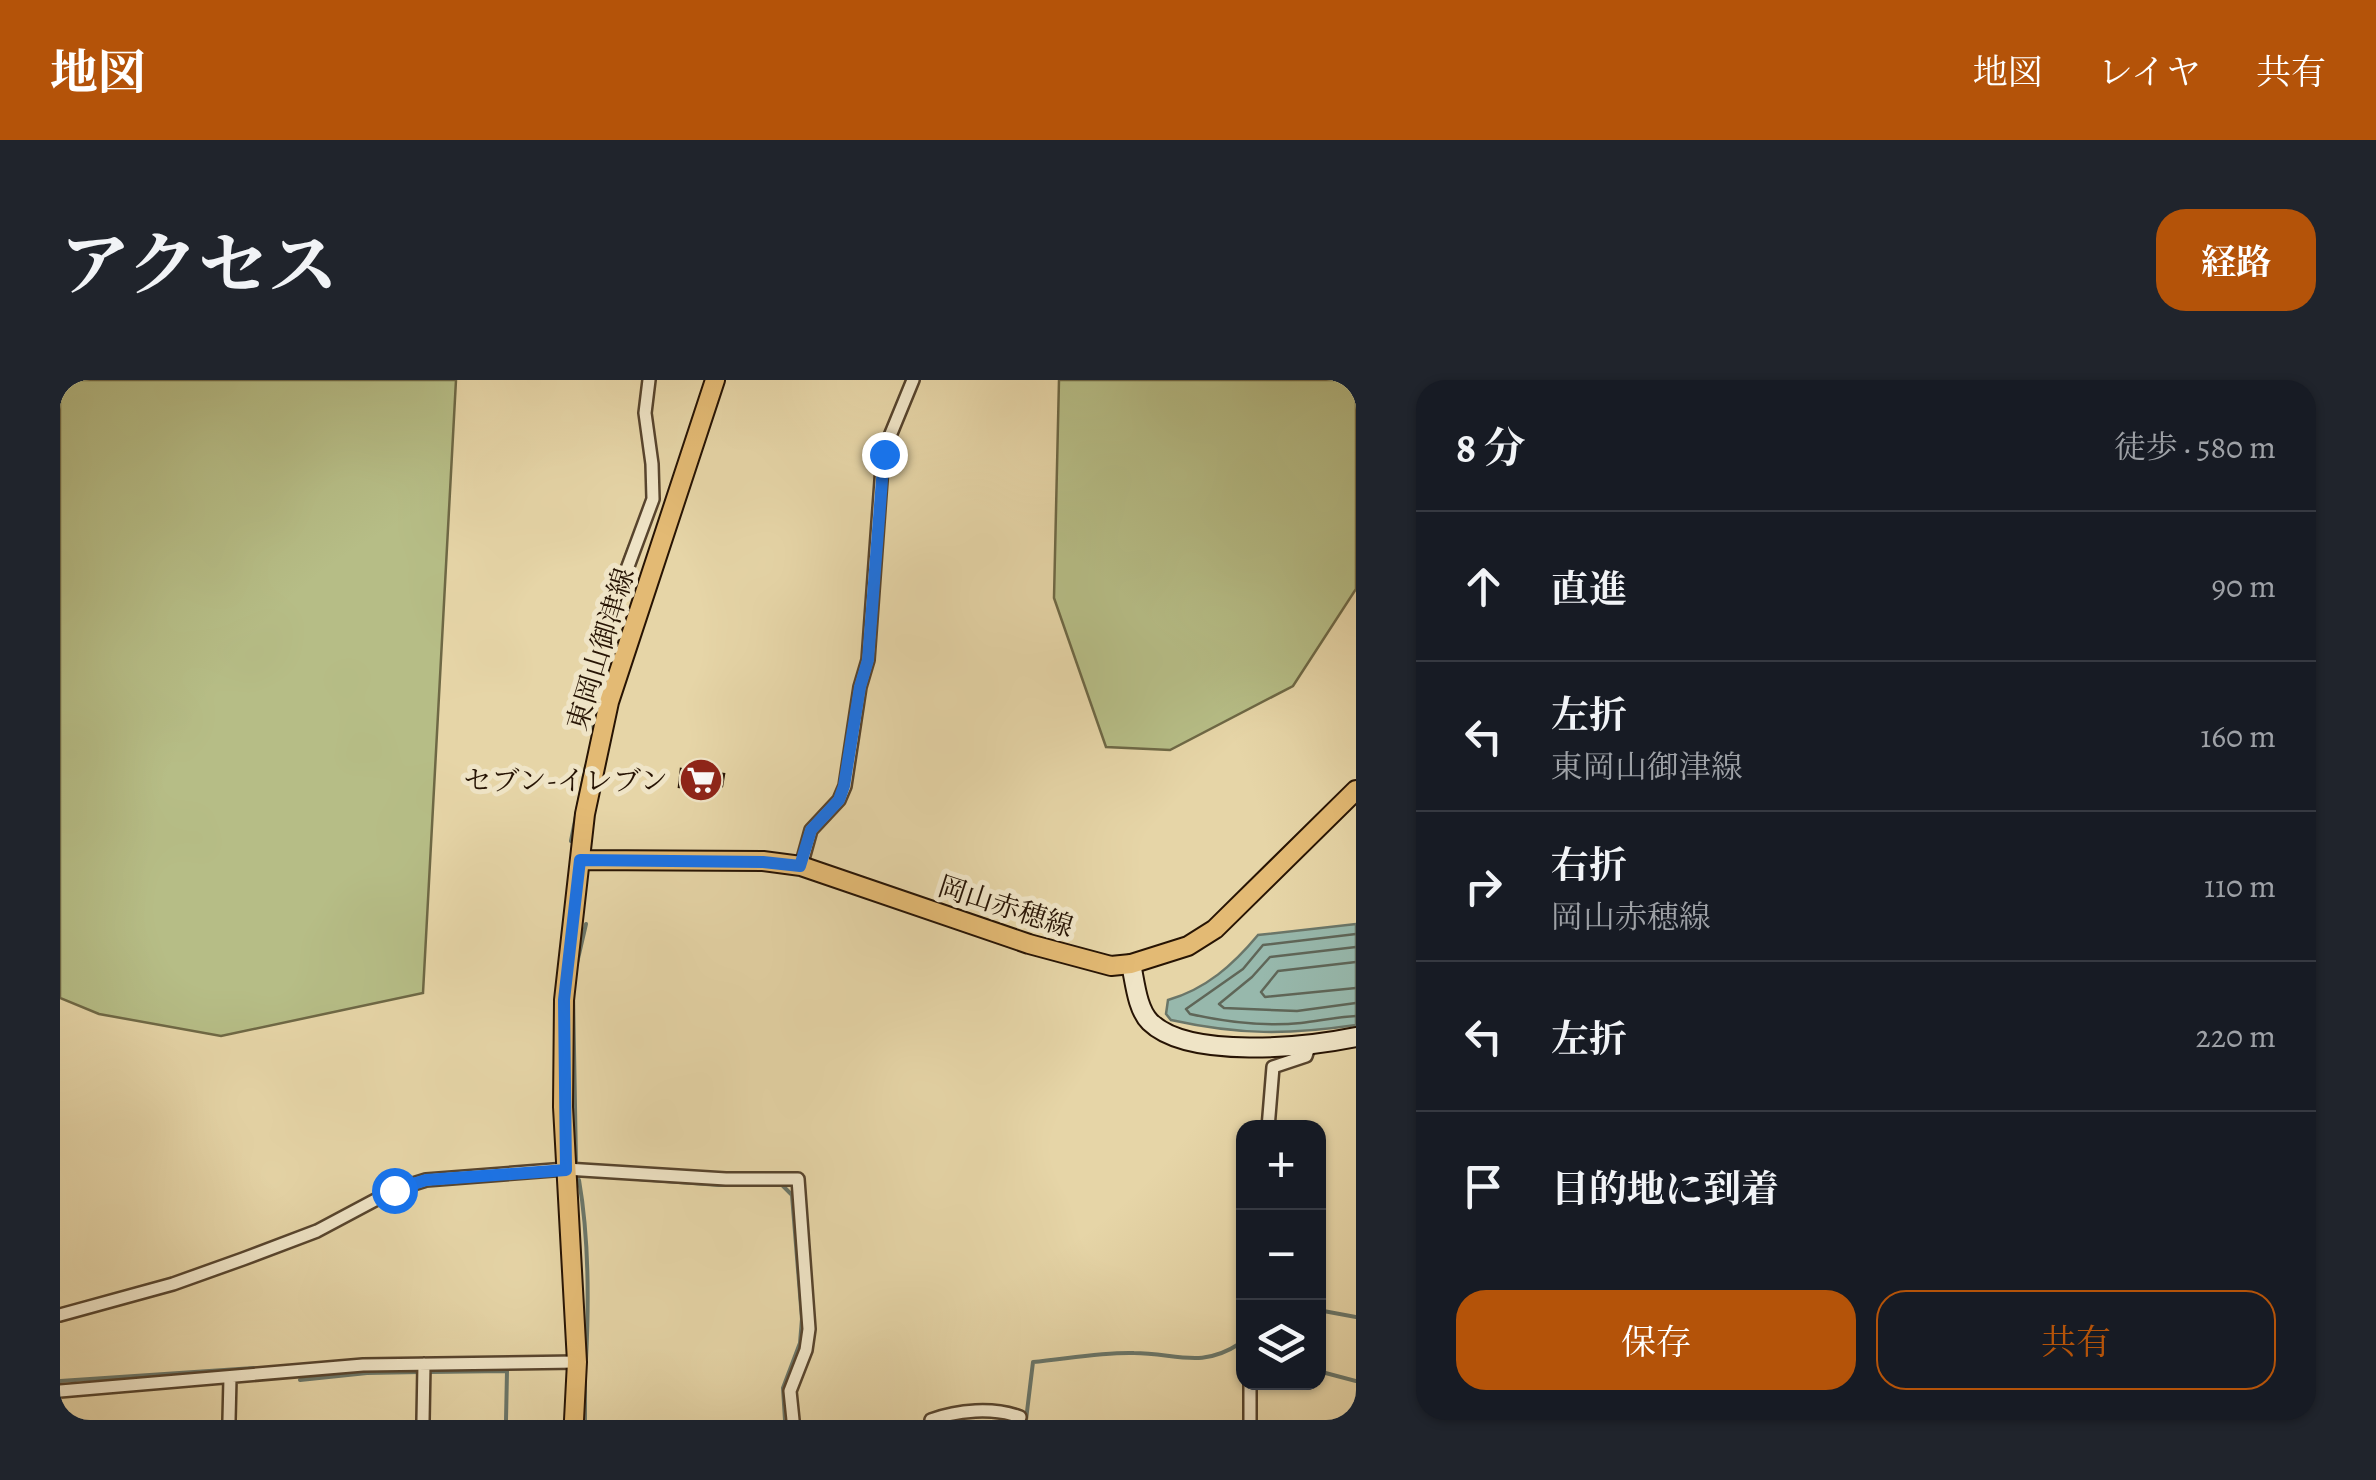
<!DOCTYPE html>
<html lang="ja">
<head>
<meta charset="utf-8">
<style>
  body { margin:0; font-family:Alegreya,"Noto Serif JP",serif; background:#20242c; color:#f1f3f6 }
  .controls { position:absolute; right:30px; bottom:30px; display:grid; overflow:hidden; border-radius:20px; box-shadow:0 2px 8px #0004 }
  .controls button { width:90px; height:90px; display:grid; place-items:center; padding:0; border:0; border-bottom:2px solid #363941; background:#171b24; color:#f1f3f6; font:50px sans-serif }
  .stop { position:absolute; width:30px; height:30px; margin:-22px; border:8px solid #1a73e8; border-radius:50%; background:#fff }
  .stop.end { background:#1a73e8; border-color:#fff; box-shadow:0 2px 10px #0008 }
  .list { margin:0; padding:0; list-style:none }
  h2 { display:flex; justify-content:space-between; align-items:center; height:130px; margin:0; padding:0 40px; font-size:42px }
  h2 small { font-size:32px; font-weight:400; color:#9ea1a6 }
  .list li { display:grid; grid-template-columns:65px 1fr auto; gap:30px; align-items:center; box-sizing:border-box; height:150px; padding:0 40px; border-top:2px solid #363941 }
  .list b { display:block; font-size:38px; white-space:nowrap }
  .list p { margin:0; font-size:32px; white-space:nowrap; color:#9ea1a6 }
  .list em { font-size:32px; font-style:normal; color:#9ea1a6 }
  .actions { display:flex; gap:20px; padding:30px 40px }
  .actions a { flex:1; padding:22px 0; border:2px solid #b45309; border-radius:30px; text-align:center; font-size:35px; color:#b45309 }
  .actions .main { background:#b45309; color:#fff }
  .icon { flex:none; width:55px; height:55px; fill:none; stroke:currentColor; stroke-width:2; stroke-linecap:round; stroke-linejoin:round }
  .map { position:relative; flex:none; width:1296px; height:1040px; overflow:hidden; border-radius:30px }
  header { display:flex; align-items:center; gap:60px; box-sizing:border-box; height:140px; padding:0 50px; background:#b45309; color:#fff }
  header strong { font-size:48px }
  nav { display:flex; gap:55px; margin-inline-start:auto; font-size:35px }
  .intro { display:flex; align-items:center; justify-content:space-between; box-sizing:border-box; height:240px; padding:0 60px }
  h1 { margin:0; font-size:70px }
  .button { padding:25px 45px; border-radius:30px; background:#b45309; color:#fff; font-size:35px; font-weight:700 }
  main { display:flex; gap:60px; padding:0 60px }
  aside { flex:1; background:#171b24; border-radius:30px; box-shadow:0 2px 8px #0004 }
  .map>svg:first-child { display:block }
</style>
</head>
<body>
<header>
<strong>地図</strong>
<nav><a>地図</a><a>レイヤ</a><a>共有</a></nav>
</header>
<div class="intro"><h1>アクセス</h1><a class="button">経路</a></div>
<main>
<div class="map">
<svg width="1296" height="1040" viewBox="0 0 1296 1040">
  <rect width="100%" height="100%" fill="#e6d5a7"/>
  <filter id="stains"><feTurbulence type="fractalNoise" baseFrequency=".002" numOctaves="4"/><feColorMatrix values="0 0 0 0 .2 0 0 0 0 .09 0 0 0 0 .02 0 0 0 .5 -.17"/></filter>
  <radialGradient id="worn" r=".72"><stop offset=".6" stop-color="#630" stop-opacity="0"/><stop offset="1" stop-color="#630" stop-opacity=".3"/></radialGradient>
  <!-- green -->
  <path fill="#b6bd86" stroke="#6e6845" stroke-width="2.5" d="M 0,0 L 396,0 L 363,613 L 161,656 L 39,634 L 0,618 Z
    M 999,0 L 1296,0 L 1296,209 L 1233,306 L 1110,370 L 1046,367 L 994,218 Z"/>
  <!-- water -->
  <path fill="#97b8ac" stroke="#6a7669" stroke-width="2.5" d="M 1296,544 L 1296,645 C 1228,655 1179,655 1111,640 L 1106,634 L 1108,620 C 1146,609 1173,585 1198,555 Z"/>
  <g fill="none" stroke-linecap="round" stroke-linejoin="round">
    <!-- shore -->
    <path stroke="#5f6658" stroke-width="2.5" d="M 1296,554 L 1203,565 L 1183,589 L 1126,629 L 1130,634 C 1166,642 1203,647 1241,643 C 1259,641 1277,637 1296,636
      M 1296,567 L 1210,577 L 1192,597 L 1159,624 L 1164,628 L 1237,631 L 1296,623
      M 1296,582 L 1218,591 L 1201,612 L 1205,617 L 1296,608"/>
    <!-- stream -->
    <path stroke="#6a7669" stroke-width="4" d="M 561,189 L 570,165
      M 529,293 L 536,244 L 549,216
      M 528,302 L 533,357
      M 511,461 L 526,386
      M 517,583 L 526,544
      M 513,612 L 516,783
      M 518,796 L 534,796
      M 578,799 L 659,805 L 722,805 L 732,815 L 742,939 L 740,963 L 723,1008 L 725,1040
      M 519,800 C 529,858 529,921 526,979
      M 1258,930 L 1296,937
      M 1258,991 L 1296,1001
      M 369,992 L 447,991 L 446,1040
      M 525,994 L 525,1040
      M 240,1000 L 307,993 L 360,992
      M 0,1001 L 194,988
      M 966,1040 L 973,982 C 1006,979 1041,972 1074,973 C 1115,973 1141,989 1179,964 L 1184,965"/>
  </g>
  <!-- building -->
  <path fill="#da966a" stroke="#271404" stroke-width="2.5" d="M 621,389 L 664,394 L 662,406 L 658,405 L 657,412 L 619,407 Z"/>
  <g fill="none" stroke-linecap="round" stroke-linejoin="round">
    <!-- street casing -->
    <g stroke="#57442d" stroke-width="16">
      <path id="street" d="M 549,322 L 533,301 L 543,239 L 560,208 L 593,119 L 592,84 L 585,33 L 589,0
        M 741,486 L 751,450 L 779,420 L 785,406 L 800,307 L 808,280 L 823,73 L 853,0
        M 1208,748 L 1213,687 L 1246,676 L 1250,664
        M 0,935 L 113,904 L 183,879 L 257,851 L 334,810 L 366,800 L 506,789 L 666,799 L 738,799 L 749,949 L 746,970 L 730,1011 L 733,1040
        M 1190,1002 L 1190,1040
        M 0,1011 L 303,985 L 517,982
        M 169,1040 L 170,998
        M 363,1040 L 364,984
        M 871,1040 C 898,1030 933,1027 960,1037 L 959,1040"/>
    </g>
    <!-- secondary casing -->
    <g stroke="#271404" stroke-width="22">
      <path id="secondary" d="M 1071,584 C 1075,602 1077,629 1090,642 C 1129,680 1247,667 1296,657"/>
    </g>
    <!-- primary casing -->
    <g stroke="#271404" stroke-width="22">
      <path id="primary" d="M 520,480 L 703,481 L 741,486 L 969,564 L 1051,586 L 1071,584 L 1128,566 L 1155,549 L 1296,410
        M 514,1040 L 517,982 L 503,727 L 504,620 L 525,434 L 549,322 L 655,0"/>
    </g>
    <!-- street -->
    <use href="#street" stroke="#efe4c6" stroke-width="11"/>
    <!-- secondary -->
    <use href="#secondary" stroke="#efe4c6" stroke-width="18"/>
    <!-- primary -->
    <use href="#primary" stroke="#e3ba74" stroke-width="18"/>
  </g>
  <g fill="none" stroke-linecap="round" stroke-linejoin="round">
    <!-- route -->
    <path stroke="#1a73e8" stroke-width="12" d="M 334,810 L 366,800 L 506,790 L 504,620 L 520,480 L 703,482 L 740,486 L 751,450 L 779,420 L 784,406 L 800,307 L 808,280 L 824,74"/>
  </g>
  <!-- icons -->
  <defs>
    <g id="supermarket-disc" transform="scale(2.25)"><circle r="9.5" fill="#8f2418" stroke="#efe4c6"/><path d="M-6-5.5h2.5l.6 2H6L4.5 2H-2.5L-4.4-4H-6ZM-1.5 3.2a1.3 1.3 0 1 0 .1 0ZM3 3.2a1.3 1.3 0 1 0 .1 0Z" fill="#fff"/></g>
  </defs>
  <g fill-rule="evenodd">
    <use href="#supermarket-disc" x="641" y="400"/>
  </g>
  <g text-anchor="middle" stroke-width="10" stroke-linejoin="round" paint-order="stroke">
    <!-- street labels -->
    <g font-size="28" fill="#271404" stroke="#efe4c6">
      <text transform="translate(540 269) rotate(-73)" y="10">東岡山御津線</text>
      <text transform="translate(946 526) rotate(18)" y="10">岡山赤穂線</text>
    </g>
    <!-- poi labels -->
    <g font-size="28" fill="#271404" stroke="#efe4c6" text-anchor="end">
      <text x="608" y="410">セブン-イレブン</text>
    </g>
  </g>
  <rect width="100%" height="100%" filter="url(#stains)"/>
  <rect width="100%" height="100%" fill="url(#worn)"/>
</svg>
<div class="controls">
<button>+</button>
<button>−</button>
<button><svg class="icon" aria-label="layers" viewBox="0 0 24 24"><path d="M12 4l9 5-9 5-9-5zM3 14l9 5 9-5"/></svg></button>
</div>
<div class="stop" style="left:334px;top:810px"></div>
<div class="stop end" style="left:824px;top:74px"></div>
</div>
<aside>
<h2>8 分<small>徒歩 · 580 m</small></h2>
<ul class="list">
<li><svg class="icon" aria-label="ahead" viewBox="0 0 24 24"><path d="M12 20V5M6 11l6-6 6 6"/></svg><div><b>直進</b></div><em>90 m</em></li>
<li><svg class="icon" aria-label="left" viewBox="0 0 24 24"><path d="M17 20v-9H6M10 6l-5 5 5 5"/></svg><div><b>左折</b><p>東岡山御津線</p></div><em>160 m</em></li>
<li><svg class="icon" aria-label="right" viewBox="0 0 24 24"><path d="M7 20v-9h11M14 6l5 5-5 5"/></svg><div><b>右折</b><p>岡山赤穂線</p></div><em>110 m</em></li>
<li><svg class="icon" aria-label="left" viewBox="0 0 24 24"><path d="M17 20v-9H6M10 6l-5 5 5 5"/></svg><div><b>左折</b></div><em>220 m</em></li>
<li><svg class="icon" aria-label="arrive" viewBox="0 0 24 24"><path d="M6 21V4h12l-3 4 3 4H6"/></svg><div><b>目的地に到着</b></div></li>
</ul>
<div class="actions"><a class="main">保存</a><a>共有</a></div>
</aside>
</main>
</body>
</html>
